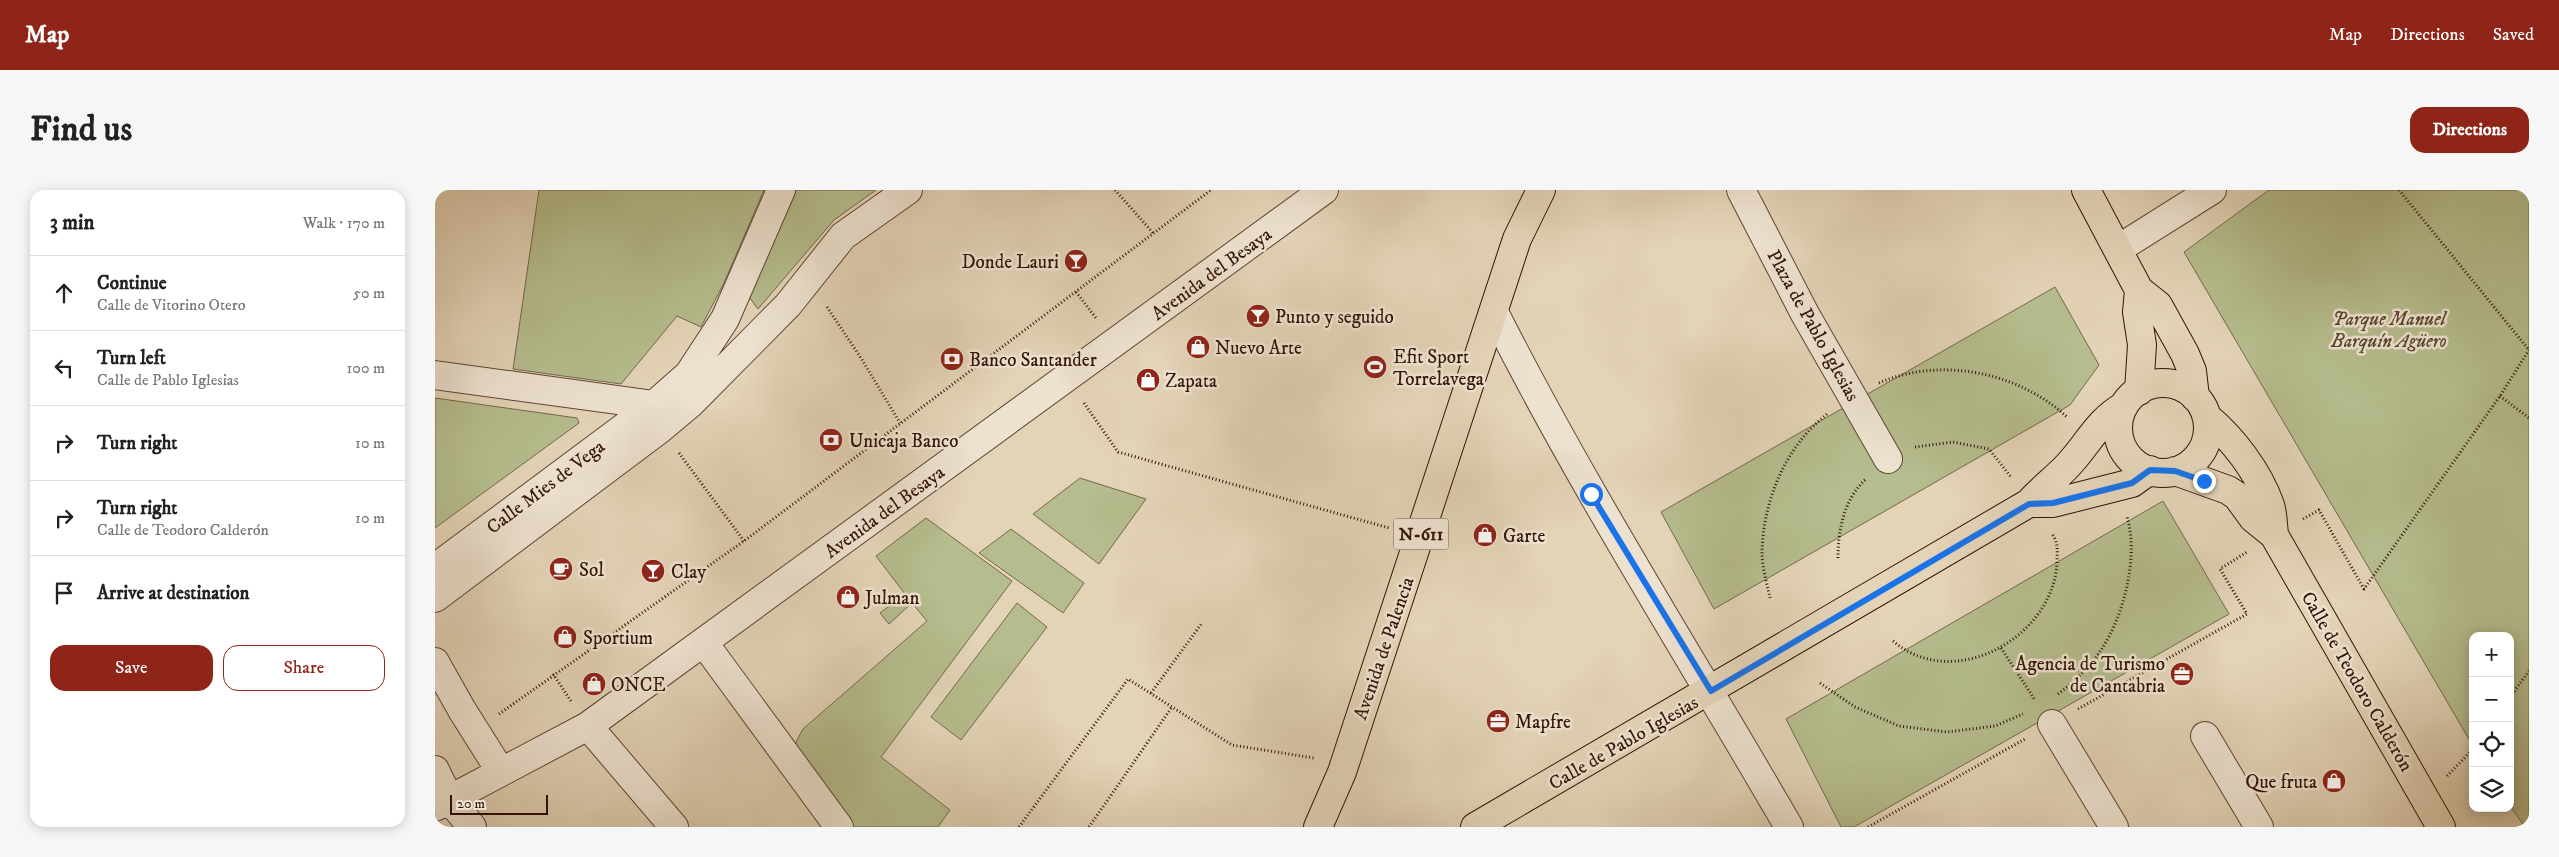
<!DOCTYPE html>
<html lang="en">
<head>
<meta charset="utf-8">
<style>
  body { margin:0; font-family:"IM FELL DW Pica",serif; background:#f6f6f6; color:#222 }
  .controls { position:absolute; right:15px; bottom:15px; display:grid; overflow:hidden; border-radius:10px; box-shadow:0 2px 12px #0003 }
  .controls button { width:45px; height:45px; display:grid; place-items:center; padding:0; border:0; border-bottom:1px solid #e0e0e0; background:#fff; color:#222; font:25px sans-serif }
  .scale { position:absolute; left:15px; bottom:12px; width:98px; box-sizing:border-box; padding-left:5px; border:2px solid #331405; border-top:0; font-size:14px; line-height:18px; white-space:nowrap; color:#331405; -webkit-text-stroke:4px #ede2d0; paint-order:stroke }
  .stop { position:absolute; width:15px; height:15px; margin:-11px; border:4px solid #1a73e8; border-radius:50%; background:#fff }
  .stop.end { background:#1a73e8; border-color:#fff; box-shadow:0 1px 5px #0008 }
  .list { margin:0; padding:0; list-style:none }
  h2 { display:flex; justify-content:space-between; align-items:center; height:65px; margin:0; padding:0 20px; font-size:21px }
  h2 small { font-size:16px; font-weight:400; color:#767676 }
  .list li { display:grid; grid-template-columns:32px 1fr auto; gap:15px; align-items:center; box-sizing:border-box; height:75px; padding:0 20px; border-top:1px solid #e0e0e0 }
  .list b { display:block; font-size:19px; white-space:nowrap }
  .list p { margin:0; font-size:16px; white-space:nowrap; color:#767676 }
  .list em { font-size:16px; font-style:normal; color:#767676 }
  .actions { display:flex; gap:10px; padding:15px 20px }
  .actions a { flex:1; padding:11px 0; border:1px solid #8f2418; border-radius:15px; text-align:center; font-size:18px; color:#8f2418 }
  .actions .main { background:#8f2418; color:#fff }
  .icon { flex:none; width:28px; height:28px; fill:none; stroke:currentColor; stroke-width:2; stroke-linecap:round; stroke-linejoin:round }
  .map { position:relative; flex:none; width:2094px; height:637px; overflow:hidden; border-radius:15px }
  header { display:flex; align-items:center; gap:30px; box-sizing:border-box; height:70px; padding:0 25px; background:#8f2418; color:#fff }
  header strong { font-size:24px }
  nav { display:flex; gap:28px; margin-inline-start:auto; font-size:18px }
  .intro { display:flex; align-items:center; justify-content:space-between; box-sizing:border-box; height:120px; padding:0 30px }
  h1 { margin:0; font-size:35px }
  .button { padding:12px 22px; border-radius:15px; background:#8f2418; color:#fff; font-size:18px; font-weight:700 }
  main { display:flex; gap:30px; padding:0 30px }
  aside { flex:1; background:#fff; border-radius:15px; box-shadow:0 2px 12px #0003 }
  .map>svg:first-child { display:block }
</style>
</head>
<body>
<header>
<strong>Map</strong>
<nav><a>Map</a><a>Directions</a><a>Saved</a></nav>
</header>
<div class="intro"><h1>Find us</h1><a class="button">Directions</a></div>
<main>
<aside>
<h2>3 min<small>Walk · 170 m</small></h2>
<ul class="list">
<li><svg class="icon" aria-label="ahead" viewBox="0 0 24 24"><path d="M12 20V5M6 11l6-6 6 6"/></svg><div><b>Continue</b><p>Calle de Vitorino Otero</p></div><em>50 m</em></li>
<li><svg class="icon" aria-label="left" viewBox="0 0 24 24"><path d="M17 20v-9H6M10 6l-5 5 5 5"/></svg><div><b>Turn left</b><p>Calle de Pablo Iglesias</p></div><em>100 m</em></li>
<li><svg class="icon" aria-label="right" viewBox="0 0 24 24"><path d="M7 20v-9h11M14 6l5 5-5 5"/></svg><div><b>Turn right</b></div><em>10 m</em></li>
<li><svg class="icon" aria-label="right" viewBox="0 0 24 24"><path d="M7 20v-9h11M14 6l5 5-5 5"/></svg><div><b>Turn right</b><p>Calle de Teodoro Calderón</p></div><em>10 m</em></li>
<li><svg class="icon" aria-label="arrive" viewBox="0 0 24 24"><path d="M6 21V4h12l-3 4 3 4H6"/></svg><div><b>Arrive at destination</b></div></li>
</ul>
<div class="actions"><a class="main">Save</a><a>Share</a></div>
</aside>
<div class="map">
<svg width="2094" height="637" viewBox="0 0 2094 637">
  <rect width="100%" height="100%" fill="#e3d3b7"/>
  <filter id="stains"><feTurbulence type="fractalNoise" baseFrequency=".004" numOctaves="4"/><feColorMatrix values="0 0 0 0 .2 0 0 0 0 .09 0 0 0 0 .02 0 0 0 .5 -.17"/></filter>
  <radialGradient id="worn" r=".72"><stop offset=".6" stop-color="#630" stop-opacity="0"/><stop offset="1" stop-color="#630" stop-opacity=".3"/></radialGradient>
  <!-- green -->
  <path fill="#b5bc8d" stroke="#746849" d="M 104,0 L 329,0 L 289,93 L 266,137 L 242,126 L 186,194 L 78,179 Z
    M 360,0 L 441,0 L 399,30 L 323,119 L 311,103 Z
    M 1834,0 L 2094,0 L 2094,637 L 2090,637 L 2075,616 L 2075,446 L 2038,446 L 2038,556 L 1749,62 Z
    M 1620,97 L 1664,175 L 1635,215 L 1279,419 L 1226,322 Z
    M 0,208 L 142,228 L 144,233 L 0,338 Z
    M 645,288 L 711,309 L 664,374 L 598,324 Z
    M 1728,311 L 1794,424 L 1419,637 L 1406,637 L 1351,529 Z
    M 491,328 L 577,391 L 446,567 L 515,620 L 503,637 L 416,637 L 363,568 L 361,552 L 368,539 L 492,431 L 477,413 L 454,434 L 445,423 L 470,404 L 441,366 Z
    M 576,339 L 649,393 L 628,423 L 544,363 Z
    M 582,413 L 612,437 L 526,550 L 496,527 Z"/>
  <g fill="none" stroke-linecap="round" stroke-linejoin="round">
    <!-- minor casing -->
    <g stroke="#5f4432" stroke-width="30">
      <path id="minor" d="M 1306,0 L 1370,124 L 1453,269
        M 1683,59 L 1777,0
        M 1060,124 C 1149,300 1255,466 1354,637
        M 0,185 L 219,215
        M 0,378 L 219,215 L 254,184 L 290,129 L 346,0
        M 0,408 L 225,239 L 256,213 L 353,115 L 408,46 L 473,0
        M 269,453 L 404,637
        M 0,472 L 27,520 L 66,582
        M 1617,534 L 1679,637
        M 153,536 L 239,637
        M 1770,546 L 1824,637
        M 0,580 L 14,609 L 37,637
        M 0,617 L 153,536 L 889,0"/>
    </g>
    <!-- major casing -->
    <g stroke="#331405" stroke-width="30">
      <path id="major" d="M 1651,0 L 1704,100 L 1723,115 L 1750,164 L 1757,181 L 1760,207
        M 1704,100 L 1702,122 L 1707,155 L 1704,201
        M1683 238a45 45 0 1 1 90 0a45 45 0 1 1-90 0Z
        M 1772,227 C 1798,249 1823,281 1835,315 C 1838,324 1838,336 1839,345
        M 1740,281 L 1793,300 L 1802,306 L 1818,328 L 1839,345 L 2006,637
        M 1594,313 L 1618,313 L 1697,293 L 1715,280
        M 1040,637 L 1594,313 C 1607,298 1623,287 1636,272 C 1654,252 1664,230 1689,216"/>
    </g>
    <!-- highway casing -->
    <g stroke="#331405" stroke-width="30">
      <path id="highway" d="M 883,637 L 907,582 L 1082,49 L 1106,0"/>
    </g>
    <!-- path -->
    <path stroke="#331405" stroke-width="3" stroke-dasharray="1 2.5" stroke-linecap="butt" d="M 680,0 L 719,44
      M 1964,0 L 2094,160
      M 641,102 L 661,128
      M 392,117 L 426,168 L 465,233
      M 1444,193 C 1506,166 1584,182 1633,228
      M 2065,206 L 2094,228
      M 649,213 L 683,262 L 954,338
      M 1480,257 L 1518,252 L 1554,259 L 1576,287
      M 244,263 L 309,351
      M 1868,329 L 1884,320 L 1929,399 L 2065,206 L 2094,160
      M 1403,368 C 1403,340 1409,309 1431,289
      M 1335,408 C 1332,394 1327,377 1327,363 C 1328,311 1350,257 1392,224
      M 1458,451 C 1518,503 1618,448 1622,373 C 1622,362 1624,353 1617,344
      M 1566,458 L 1600,510
      M 118,484 L 136,511
      M 1385,493 L 1420,517 L 1464,536 L 1512,542 L 1560,536 L 1588,524
      M 716,503 L 767,433
      M 1623,504 C 1639,492 1655,477 1666,460 C 1689,426 1704,366 1692,327
      M 2075,507 L 2094,481
      M 1643,519 L 1812,424 L 1785,379 L 1812,362
      M 64,524 L 309,351 L 776,0
      M 2012,586 L 2038,559
      M 584,637 L 693,489 L 797,555 L 879,568
      M 654,637 L 737,517
      M 1433,637 L 1590,549"/>
    <!-- minor -->
    <use href="#minor" stroke="#ede2d0" stroke-width="28"/>
    <!-- major -->
    <use href="#major" stroke="#e3d3b7" stroke-width="28"/>
    <!-- highway -->
    <use href="#highway" stroke="#e3d3b7" stroke-width="28"/>
  </g>
  <g fill="none" stroke-linecap="round" stroke-linejoin="round">
    <!-- route -->
    <path stroke="#1a73e8" stroke-width="6" d="M 1156,304 L 1276,501 L 1594,314 L 1618,313 L 1697,293 L 1715,280 L 1740,281 L 1769,291"/>
  </g>
  <!-- icons -->
  <defs>
    <g id="bar-disc" transform="scale(1.25)"><circle r="9.5" fill="#8f2418" stroke="#ede2d0"/><path d="M-6-5H6L.8 .8V4.5H3.5V6h-7V4.5H-.8V.8Z" fill="#fff"/></g>
    <g id="shop-disc" transform="scale(1.25)"><circle r="9.5" fill="#8f2418" stroke="#ede2d0"/><path d="M-5-2.5h2.3a2.7 3.5 0 0 1 5.4 0H5L5.5 6h-11ZM-1.5-2.5h3a1.5 2.3 0 0 0-3 0Z" fill="#fff"/></g>
    <g id="bank-disc" transform="scale(1.25)"><circle r="9.5" fill="#8f2418" stroke="#ede2d0"/><path d="M-6-4H6V4H-6ZM0-2.3a2.3 2.3 0 1 0 0 4.6a2.3 2.3 0 1 0 0-4.6Z" fill="#fff"/></g>
    <g id="stadium-disc" transform="scale(1.25)"><circle r="9.5" fill="#8f2418" stroke="#ede2d0"/><path d="M0-5a6.5 5 0 1 0 0 10a6.5 5 0 1 0 0-10ZM-3.5-1.8h7v3.6h-7Z" fill="#fff"/></g>
    <g id="cafe-disc" transform="scale(1.25)"><circle r="9.5" fill="#8f2418" stroke="#ede2d0"/><path d="M-5.5-4.5H6V0H3Q3 3.5 0 3.5H-2.5Q-5.5 3.5-5.5 0ZM3-3.2v2h1.7v-2ZM-6 4.5H4V6H-6Z" fill="#fff"/></g>
    <g id="office-disc" transform="scale(1.25)"><circle r="9.5" fill="#8f2418" stroke="#ede2d0"/><path d="M-6-3h4V-5.5h4V-3h4V5H-6ZM-1-4.5V-3h2v-1.5ZM-6 0V1H6V0Z" fill="#fff"/></g>
  </defs>
  <g fill-rule="evenodd">
    <use href="#bar-disc" x="641" y="71"/>
    <use href="#bar-disc" x="823" y="126"/>
    <use href="#shop-disc" x="763" y="157"/>
    <use href="#bank-disc" x="517" y="169"/>
    <use href="#stadium-disc" x="940" y="177"/>
    <use href="#shop-disc" x="713" y="190"/>
    <use href="#bank-disc" x="396" y="250"/>
    <use href="#shop-disc" x="1050" y="345"/>
    <use href="#cafe-disc" x="126" y="379"/>
    <use href="#bar-disc" x="218" y="381"/>
    <use href="#shop-disc" x="413" y="407"/>
    <use href="#shop-disc" x="130" y="447"/>
    <use href="#office-disc" x="1747" y="484"/>
    <use href="#shop-disc" x="159" y="494"/>
    <use href="#office-disc" x="1063" y="531"/>
    <use href="#shop-disc" x="1899" y="591"/>
  </g>
  <g text-anchor="middle" stroke-width="5" stroke-linejoin="round" paint-order="stroke">
    <!-- shield labels -->
    <rect fill="#ede2d0" stroke="#6b5242" stroke-width="1" x="958.5" y="328.5" width="55" height="31" rx="4"/>
    <g font-size="18" font-weight="bold" fill="#331405">
      <text x="986" y="350">N-611</text>
    </g>
    <!-- poi labels -->
    <g font-size="19" fill="#331405" stroke="#ede2d0" text-anchor="start">
      <text x="624" y="78" text-anchor="end">Donde Lauri</text>
      <text x="840" y="133">Punto y seguido</text>
      <text x="780" y="164">Nuevo Arte</text>
      <text x="958" y="173">Efit Sport<tspan x="958" dy="22">Torrelavega</tspan></text>
      <text x="534" y="176">Banco Santander</text>
      <text x="730" y="197">Zapata</text>
      <text x="414" y="257">Unicaja Banco</text>
      <text x="1068" y="352">Garte</text>
      <text x="144" y="386">Sol</text>
      <text x="236" y="388">Clay</text>
      <text x="430" y="414">Julman</text>
      <text x="148" y="454">Sportium</text>
      <text x="1730" y="480" text-anchor="end">Agencia de Turismo<tspan x="1730" dy="22">de Cantabria</tspan></text>
      <text x="176" y="501">ONCE</text>
      <text x="1080" y="538">Mapfre</text>
      <text x="1882" y="598" text-anchor="end">Que fruta</text>
    </g>
    <!-- street labels -->
    <g font-size="19" fill="#331405" stroke="#ede2d0">
      <text transform="translate(776 83) rotate(-36)" y="7">Avenida del Besaya</text>
      <text transform="translate(1379 135) rotate(61)" y="7">Plaza de Pablo Iglesias</text>
      <text transform="translate(110 296) rotate(-37)" y="7">Calle Mies de Vega</text>
      <text transform="translate(449 321) rotate(-36)" y="7">Avenida del Besaya</text>
      <text transform="translate(948 458) rotate(-71)" y="7">Avenida de Palencia</text>
      <text transform="translate(1923 491) rotate(60)" y="7">Calle de Teodoro Calderón</text>
      <text transform="translate(1188 552) rotate(-30)" y="7">Calle de Pablo Iglesias</text>
    </g>
    <!-- park labels -->
    <g font-size="19" font-style="italic" fill="#5a462e" stroke="#ede2d0">
      <text x="1954" y="135">Parque Manuel<tspan x="1954" dy="22">Barquín Agüero</tspan></text>
    </g>
  </g>
  <rect width="100%" height="100%" filter="url(#stains)"/>
  <rect width="100%" height="100%" fill="url(#worn)"/>
</svg>
<div class="controls">
<button>+</button>
<button>−</button>
<button><svg class="icon" aria-label="locate" viewBox="0 0 24 24"><circle cx="12" cy="12" r="6"/><path d="M12 2v4M12 18v4M2 12h4M18 12h4"/></svg></button>
<button><svg class="icon" aria-label="layers" viewBox="0 0 24 24"><path d="M12 4l9 5-9 5-9-5zM3 14l9 5 9-5"/></svg></button>
</div>
<div class="scale">20 m</div>
<div class="stop" style="left:1156px;top:304px"></div>
<div class="stop end" style="left:1769px;top:291px"></div>
</div>
</main>
</body>
</html>
